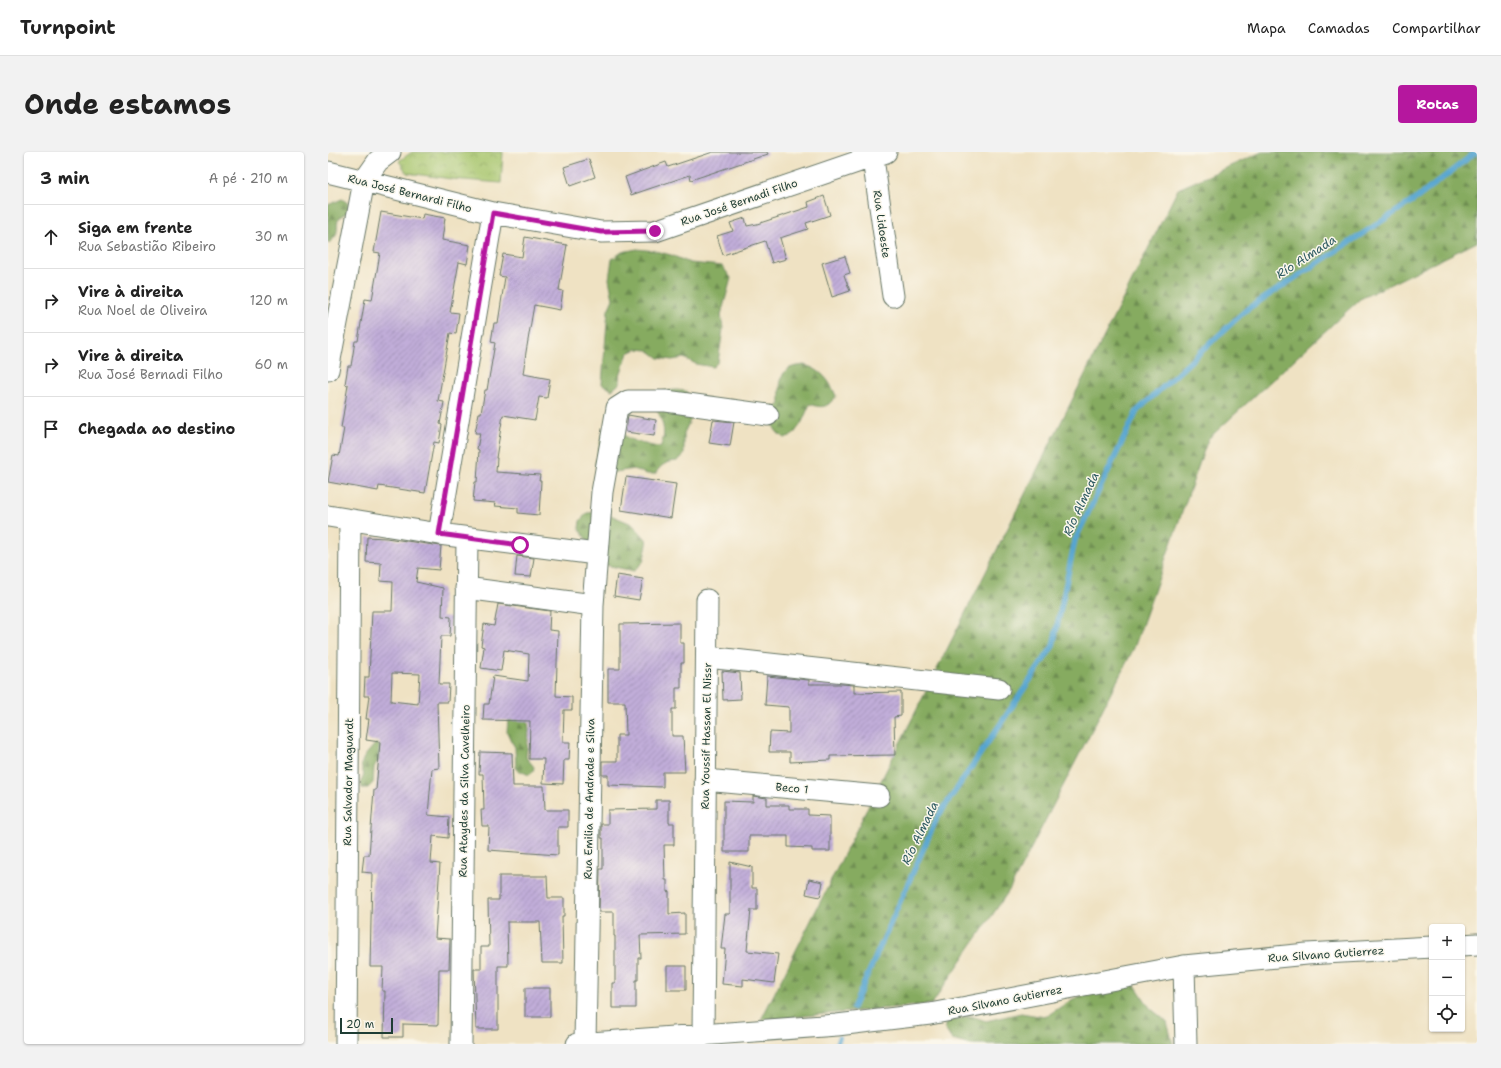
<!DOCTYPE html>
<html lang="pt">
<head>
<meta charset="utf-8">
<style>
  body { margin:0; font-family:"Shantell Sans",sans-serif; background:#f2f2f2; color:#222 }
  .controls { position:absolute; right:12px; bottom:12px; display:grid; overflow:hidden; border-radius:4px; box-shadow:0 1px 3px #0004 }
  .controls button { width:36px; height:36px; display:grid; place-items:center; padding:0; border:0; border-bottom:1px solid #e0e0e0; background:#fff; color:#222; font:20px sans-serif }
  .scale { position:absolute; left:12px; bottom:10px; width:53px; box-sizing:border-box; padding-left:4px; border:2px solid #1f3d34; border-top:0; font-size:11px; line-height:14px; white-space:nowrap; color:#1f3d34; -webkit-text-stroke:3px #fbf7ec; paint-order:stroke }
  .stop { position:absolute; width:12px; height:12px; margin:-9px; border:3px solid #b5179e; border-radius:50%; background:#fff }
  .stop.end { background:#b5179e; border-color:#fff; box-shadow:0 1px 4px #0008 }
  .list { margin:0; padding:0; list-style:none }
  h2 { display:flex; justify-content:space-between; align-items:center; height:52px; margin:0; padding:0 16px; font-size:17px }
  h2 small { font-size:13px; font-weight:400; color:#767676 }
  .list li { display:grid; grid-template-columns:26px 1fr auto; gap:12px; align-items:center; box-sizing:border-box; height:64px; padding:0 16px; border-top:1px solid #e0e0e0 }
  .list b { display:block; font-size:15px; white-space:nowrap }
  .list p { margin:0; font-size:13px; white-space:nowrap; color:#767676 }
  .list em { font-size:13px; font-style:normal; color:#767676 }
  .icon { flex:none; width:22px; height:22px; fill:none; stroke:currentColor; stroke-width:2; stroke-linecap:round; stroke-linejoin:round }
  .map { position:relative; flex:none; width:1149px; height:892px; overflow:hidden; border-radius:4px }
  header { display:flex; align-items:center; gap:24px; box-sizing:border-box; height:56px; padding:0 20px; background:#fff; border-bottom:1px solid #e0e0e0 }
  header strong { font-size:19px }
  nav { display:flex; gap:22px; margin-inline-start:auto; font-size:14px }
  .intro { display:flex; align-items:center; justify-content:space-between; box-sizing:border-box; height:96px; padding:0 24px }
  h1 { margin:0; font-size:28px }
  .button { padding:10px 18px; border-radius:4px; background:#b5179e; color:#fff; font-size:14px; font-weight:700 }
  main { display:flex; gap:24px; padding:0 24px }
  aside { flex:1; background:#fff; border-radius:4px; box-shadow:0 1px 3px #0004 }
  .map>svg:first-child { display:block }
</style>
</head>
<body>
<header>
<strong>Turnpoint</strong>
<nav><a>Mapa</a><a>Camadas</a><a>Compartilhar</a></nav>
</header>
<div class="intro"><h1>Onde estamos</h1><a class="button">Rotas</a></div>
<main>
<aside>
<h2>3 min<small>A pé · 210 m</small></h2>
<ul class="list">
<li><svg class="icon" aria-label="ahead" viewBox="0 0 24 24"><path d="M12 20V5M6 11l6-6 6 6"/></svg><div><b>Siga em frente</b><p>Rua Sebastião Ribeiro</p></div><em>30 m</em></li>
<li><svg class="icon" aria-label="right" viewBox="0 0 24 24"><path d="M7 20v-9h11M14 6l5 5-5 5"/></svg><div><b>Vire à direita</b><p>Rua Noel de Oliveira</p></div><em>120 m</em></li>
<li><svg class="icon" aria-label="right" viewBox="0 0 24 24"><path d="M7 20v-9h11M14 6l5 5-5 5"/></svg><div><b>Vire à direita</b><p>Rua José Bernadi Filho</p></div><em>60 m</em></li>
<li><svg class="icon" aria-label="arrive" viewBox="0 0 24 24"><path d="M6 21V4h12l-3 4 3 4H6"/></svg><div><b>Chegada ao destino</b></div></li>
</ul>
</aside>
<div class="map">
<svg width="1149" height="892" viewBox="0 0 1149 892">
  <defs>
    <pattern id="forest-firs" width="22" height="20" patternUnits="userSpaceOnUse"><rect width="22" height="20" fill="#86ab61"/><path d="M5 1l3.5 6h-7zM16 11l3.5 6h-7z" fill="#6d8c51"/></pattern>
    <pattern id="park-crowns" width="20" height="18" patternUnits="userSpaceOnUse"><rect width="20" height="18" fill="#a8c66e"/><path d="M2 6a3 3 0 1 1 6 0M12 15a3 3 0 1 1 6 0" fill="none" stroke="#88a25b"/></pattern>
    <pattern id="building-hatch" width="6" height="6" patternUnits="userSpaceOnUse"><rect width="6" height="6" fill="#c1add9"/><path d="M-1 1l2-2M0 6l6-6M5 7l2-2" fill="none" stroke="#9c8eb1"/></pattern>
  </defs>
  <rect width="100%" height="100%" fill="#fbf7ec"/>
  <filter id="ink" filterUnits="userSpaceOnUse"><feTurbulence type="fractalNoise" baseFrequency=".025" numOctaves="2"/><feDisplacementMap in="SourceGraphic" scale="8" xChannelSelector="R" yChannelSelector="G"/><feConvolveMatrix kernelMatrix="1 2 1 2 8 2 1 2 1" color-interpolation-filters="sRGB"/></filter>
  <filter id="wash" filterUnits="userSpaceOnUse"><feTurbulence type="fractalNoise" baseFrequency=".012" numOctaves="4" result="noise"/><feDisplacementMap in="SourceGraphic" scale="16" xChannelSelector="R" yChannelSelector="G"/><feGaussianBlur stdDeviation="0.9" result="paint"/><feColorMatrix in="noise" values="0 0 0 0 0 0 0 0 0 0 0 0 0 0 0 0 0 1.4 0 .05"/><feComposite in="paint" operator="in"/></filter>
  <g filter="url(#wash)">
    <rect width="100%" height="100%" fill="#efe2c3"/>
    <!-- forest -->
    <path fill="url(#forest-firs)" stroke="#52744a" d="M 934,0 L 1149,0 L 1149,90 L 1032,147 L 880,287 L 806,496 L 682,737 L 604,852 L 433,868 L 850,37 Z
      M 14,47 L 21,52 L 20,60 C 4,69 12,70 8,83 C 7,86 3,89 1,91 L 0,90 L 0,53 Z
      M 309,97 L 327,99 L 343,103 L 362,111 L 394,114 L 403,126 L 393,163 L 395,177 L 390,210 L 385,215 L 368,212 L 356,206 L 344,208 L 331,206 L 320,198 L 309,197 L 300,201 L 292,223 L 292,231 L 284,238 L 274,232 L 280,158 L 285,147 L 281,127 L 284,107 L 294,100 Z
      M 476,213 C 493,217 502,229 508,244 C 500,255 495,257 482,252 L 474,270 L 465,283 L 456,286 C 443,277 445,272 446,257 L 452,252 C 452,240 450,221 462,216 C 466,214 472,214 476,213 Z
      M 348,238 L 358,239 L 365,250 L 364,264 L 356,281 L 356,303 L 349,309 C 337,310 333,313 327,322 L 319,322 L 305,317 L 282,321 L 272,320 L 267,312 L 272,291 L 276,279 L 293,272 C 294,276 294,282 297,284 C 300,288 326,295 332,295 C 339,283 335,269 329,258 L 336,239 Z
      M 275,360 L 304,372 L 318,387 L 319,393 L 315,410 L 306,419 L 277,413 L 251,377 L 252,369 L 259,361 Z
      M 199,564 L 201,579 L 198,605 L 206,615 L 205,620 L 201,623 L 188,617 L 187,595 L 183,589 L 179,580 L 180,568 Z
      M 47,592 L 52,593 L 54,602 L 46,615 L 45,631 L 40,636 L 34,636 L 33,629 L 36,622 C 29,609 39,602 47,592 Z
      M 785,831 L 807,833 L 822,856 L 839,870 L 845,892 L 640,892 L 624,888 L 617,877 L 619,870 L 643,864 L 658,869 L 693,861 L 717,865 L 745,847 Z"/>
    <!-- park -->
    <path fill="url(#park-crowns)" stroke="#648251" d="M 84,0 L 175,0 L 173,31 L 124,27 L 79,21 L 71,9 Z"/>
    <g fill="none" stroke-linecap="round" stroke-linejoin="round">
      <!-- stream -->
      <path stroke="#56a5d0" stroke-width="5.5" d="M 525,856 L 609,666 L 725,494 L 747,388 L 809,259 L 918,158 L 1089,46 L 1148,0
        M 509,892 L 511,886"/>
    </g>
    <g id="blocks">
      <!-- building -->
      <path fill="url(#building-hatch)" fill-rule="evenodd" d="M 385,0 L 439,0 L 440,2 L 363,28 L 362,23 L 303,43 L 297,25 L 338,10 L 340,15 Z
        M 261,7 L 267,25 L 242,34 L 236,15 Z
        M 496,44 L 502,63 L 478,71 L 480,77 L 452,86 L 458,107 L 444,111 L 437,89 L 395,103 L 389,84 L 405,79 L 402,71 L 417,66 L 419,74 L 429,72 L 481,55 L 480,50 Z
        M 53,60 L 94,67 L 95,62 L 117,66 L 114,88 L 142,93 L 139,112 L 131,110 L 122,160 L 131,161 L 128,182 L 122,181 L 110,249 L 116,250 L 112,272 L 114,273 L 111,291 L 106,290 L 97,341 L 51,334 L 50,339 L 0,330 L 5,303 L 11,304 L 16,276 L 13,276 L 20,233 L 17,232 L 20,214 L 23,214 L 27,189 L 30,189 L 37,147 L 44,148 L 52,101 L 46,100 Z
        M 197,85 L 239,93 L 231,138 L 235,139 L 232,158 L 206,153 L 198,200 L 195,222 L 222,227 L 219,246 L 211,245 L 207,268 L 175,263 L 168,306 L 169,306 L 168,320 L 212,323 L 211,329 L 213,329 L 211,363 L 190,361 L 190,356 L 167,354 L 168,351 L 145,349 L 147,330 L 149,330 L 151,298 L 149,297 L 152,281 L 147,281 L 151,261 L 153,261 L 157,238 L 159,238 L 167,191 L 163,190 L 166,171 L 170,171 L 177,125 L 171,124 L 175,102 L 194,105 Z
        M 517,104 L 522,121 L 516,123 L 522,139 L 504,145 L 494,111 Z
        M 300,263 L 328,268 L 326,284 L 298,280 Z
        M 385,268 L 406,270 L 402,294 L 381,291 Z
        M 298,325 L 348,332 L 343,366 L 293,358 Z
        M 39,385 L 58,386 L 113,394 L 111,418 L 90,416 L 88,430 L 115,436 L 114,464 L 123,465 L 122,484 L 113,484 L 111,532 L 121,532 L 120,550 L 109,550 L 111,616 L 104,617 L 100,663 L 121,665 L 120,686 L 105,684 L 103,711 L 112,712 L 107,786 L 122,787 L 121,817 L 111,817 L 110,873 L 75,872 L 75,885 L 56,885 L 57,839 L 54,839 L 55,815 L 42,815 L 44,721 L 34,720 L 36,703 L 41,703 L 46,638 L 48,638 L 52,590 L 38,588 L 41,567 L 38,567 L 41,544 L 36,544 L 37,525 L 41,525 L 44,459 L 64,459 L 65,430 L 52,429 L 53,411 L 38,410 ZM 64,521 L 92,522 L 90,552 L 63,549 Z
        M 189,404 L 206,406 L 203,425 L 187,424 Z
        M 289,423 L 315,427 L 311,448 L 286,444 Z
        M 170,452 L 222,459 L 221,478 L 230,479 L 228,544 L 244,545 L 244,558 L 236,558 L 235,590 L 242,590 L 241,608 L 236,608 L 235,632 L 215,631 L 216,607 L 201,607 L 202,569 L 155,568 L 156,552 L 161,552 L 165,524 L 200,529 L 201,502 L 176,498 L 173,519 L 153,516 L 156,495 L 153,494 L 156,472 L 166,474 Z
        M 352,471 L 352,491 L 356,491 L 356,511 L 353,511 L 353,536 L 348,536 L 348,557 L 344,557 L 344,584 L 355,584 L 357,620 L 335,620 L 335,635 L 280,633 L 280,623 L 274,623 L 274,609 L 289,609 L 289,583 L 298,583 L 297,550 L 280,550 L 280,517 L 292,517 L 292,472 Z
        M 394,519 L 412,521 L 413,547 L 395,548 Z
        M 439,524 L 481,528 L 481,532 L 514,532 L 526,533 L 526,541 L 573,540 L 573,564 L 566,565 L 567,603 L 502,604 L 502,608 L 462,610 L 462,600 L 441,600 L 442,580 L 461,581 L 461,555 L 437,553 Z
        M 152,600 L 184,601 L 185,634 L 216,634 L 217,658 L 240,658 L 240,675 L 230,675 L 230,703 L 160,698 L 161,674 L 154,674 L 153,658 L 156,658 L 155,622 L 151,622 Z
        M 425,644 L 439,646 L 439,653 L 461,653 L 461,657 L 480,657 L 480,663 L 502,664 L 502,699 L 484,699 L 484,696 L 460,695 L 460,684 L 421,684 L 421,700 L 396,700 L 396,649 L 425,650 Z
        M 328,648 L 341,648 L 341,671 L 346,671 L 346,693 L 336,693 L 337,728 L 339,728 L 339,740 L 341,739 L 341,762 L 357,761 L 357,782 L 312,783 L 313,806 L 310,806 L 310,828 L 308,828 L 308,856 L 284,856 L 284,831 L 287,831 L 287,784 L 286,784 L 286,760 L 271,760 L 272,717 L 275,717 L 275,686 L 273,686 L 273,672 L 280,672 L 280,658 L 328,657 Z
        M 402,710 L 424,715 L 424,736 L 429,736 L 429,758 L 423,758 L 419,799 L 450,802 L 446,831 L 415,827 L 415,834 L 394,832 L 397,797 L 393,797 L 397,762 L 402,762 Z
        M 171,724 L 219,724 L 220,746 L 236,746 L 236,764 L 234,764 L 235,811 L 214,811 L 212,770 L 179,770 L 180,814 L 170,814 L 170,877 L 148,877 L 146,817 L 153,817 L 153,795 L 161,795 L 160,748 L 171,748 Z
        M 481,727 L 495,730 L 492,745 L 478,742 Z
        M 339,814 L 358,814 L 358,838 L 339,838 Z
        M 197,836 L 222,836 L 222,865 L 197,865 Z"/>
    </g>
  </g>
  <g filter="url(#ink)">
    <use href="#blocks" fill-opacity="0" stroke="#687766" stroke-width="1"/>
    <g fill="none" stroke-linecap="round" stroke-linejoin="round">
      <!-- street casing -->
      <g stroke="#687766" stroke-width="23">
        <path id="street" d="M 544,0 L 565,144
          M 0,20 L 165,61 L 273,80 L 327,79 L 558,0
          M 0,218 L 36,29 L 50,9 L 62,0
          M 0,364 L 111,382 L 268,402
          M 111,382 L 165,61
          M 138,436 L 265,453
          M 379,505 L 671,537
          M 377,628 L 551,644
          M 1134,793 L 1149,792
          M 856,814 L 858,892
          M 375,884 L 379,448
          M 257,891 L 265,453 L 274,340 L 289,256 L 300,249 L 338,249 L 440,263
          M 18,892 L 22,368
          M 133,892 L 139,386
          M 249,892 L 509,873 L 602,862 L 856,814 L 979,802 L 1104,795"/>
      </g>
      <!-- street -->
      <use href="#street" stroke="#fff" stroke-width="21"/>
    </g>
  </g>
  <g fill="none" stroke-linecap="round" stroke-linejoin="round" filter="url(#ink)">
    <!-- route -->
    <path stroke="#b5179e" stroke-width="5" d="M 192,393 L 111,382 L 165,61 L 273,80 L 327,79"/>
  </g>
  <g text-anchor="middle" stroke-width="3" stroke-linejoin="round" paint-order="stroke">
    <!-- street labels -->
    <g font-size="11" fill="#1f3d34" stroke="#fbf7ec">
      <text transform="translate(82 41) rotate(14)" y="4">Rua José Bernardi Filho</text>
      <text transform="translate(411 50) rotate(-19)" y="4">Rua José Bernadi Filho</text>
      <text transform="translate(554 72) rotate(82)" y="4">Rua Lidoeste</text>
      <text transform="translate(378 584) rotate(-89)" y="4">Rua Youssif Hassan El Nissr</text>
      <text transform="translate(20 630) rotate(-89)" y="4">Rua Salvador Maguardt</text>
      <text transform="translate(464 636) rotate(5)" y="4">Beco 1</text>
      <text transform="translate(136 639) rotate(-89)" y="4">Rua Ataydes da Silva Cavelheiro</text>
      <text transform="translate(261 647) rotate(-89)" y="4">Rua Emilia de Andrade e Silva</text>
      <text transform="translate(998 802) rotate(-4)" y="4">Rua Silvano Gutierrez</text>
      <text transform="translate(677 848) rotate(-11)" y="4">Rua Silvano Gutierrez</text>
    </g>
    <!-- water labels -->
    <g font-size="12" font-style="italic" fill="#305c63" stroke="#fbf7ec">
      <text transform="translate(978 105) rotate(-33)" y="4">Río Almada</text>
      <text transform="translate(753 352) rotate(-65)" y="4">Río Almada</text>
      <text transform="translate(592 681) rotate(-64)" y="4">Río Almada</text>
    </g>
  </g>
</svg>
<div class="controls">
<button>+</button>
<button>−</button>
<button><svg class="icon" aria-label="locate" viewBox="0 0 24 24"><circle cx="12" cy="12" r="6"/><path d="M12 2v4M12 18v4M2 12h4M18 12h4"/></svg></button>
</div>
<div class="scale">20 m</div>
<div class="stop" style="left:192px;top:393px"></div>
<div class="stop end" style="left:327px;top:79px"></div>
</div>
</main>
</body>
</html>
